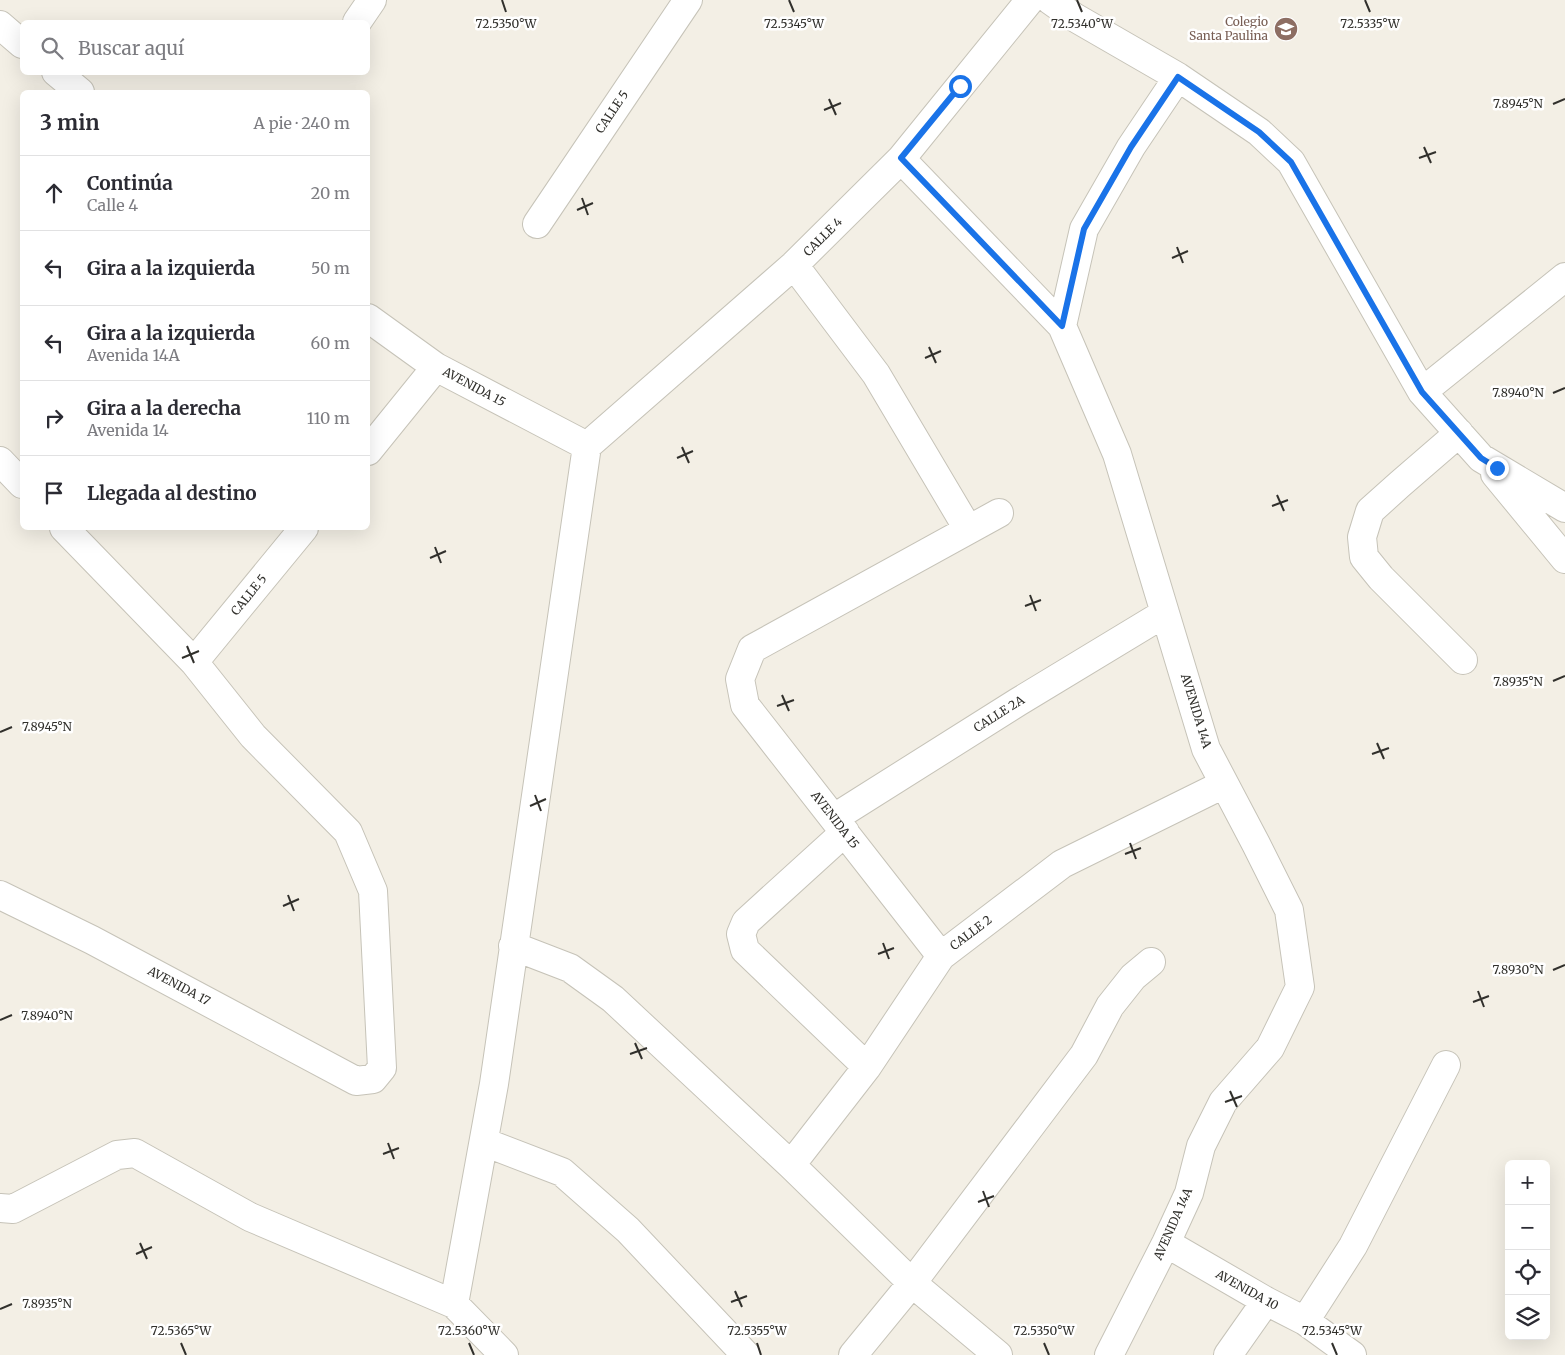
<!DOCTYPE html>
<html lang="es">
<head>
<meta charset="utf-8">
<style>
  body { margin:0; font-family:Merriweather,serif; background:#f7f7f7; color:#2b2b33 }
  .controls { position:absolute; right:15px; bottom:15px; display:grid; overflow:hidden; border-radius:8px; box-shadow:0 5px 20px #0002 }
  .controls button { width:45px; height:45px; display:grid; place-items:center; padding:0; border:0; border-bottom:1px solid #e1e1e2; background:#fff; color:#2b2b33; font:25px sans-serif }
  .stop { position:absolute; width:15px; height:15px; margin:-11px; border:4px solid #1a73e8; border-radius:50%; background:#fff }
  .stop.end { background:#1a73e8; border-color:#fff; box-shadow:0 1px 5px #0008 }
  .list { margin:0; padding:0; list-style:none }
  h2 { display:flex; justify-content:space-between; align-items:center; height:65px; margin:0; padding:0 20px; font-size:21px }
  h2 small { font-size:16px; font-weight:400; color:#7c7c81 }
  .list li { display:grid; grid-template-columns:32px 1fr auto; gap:15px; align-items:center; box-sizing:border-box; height:75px; padding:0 20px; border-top:1px solid #e1e1e2 }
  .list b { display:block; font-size:19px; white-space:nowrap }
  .list p { margin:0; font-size:16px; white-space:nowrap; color:#7c7c81 }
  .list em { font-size:16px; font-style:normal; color:#7c7c81 }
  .icon { flex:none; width:28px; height:28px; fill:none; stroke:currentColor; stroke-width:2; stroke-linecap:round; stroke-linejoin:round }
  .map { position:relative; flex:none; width:1565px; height:1355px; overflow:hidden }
  .search { position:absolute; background:#fff; box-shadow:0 5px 20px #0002; left:20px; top:20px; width:350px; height:55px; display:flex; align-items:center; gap:12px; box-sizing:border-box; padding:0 18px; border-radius:8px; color:#7c7c81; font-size:19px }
  .panel { position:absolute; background:#fff; box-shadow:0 5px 20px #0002; left:20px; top:90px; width:350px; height:440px; border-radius:8px }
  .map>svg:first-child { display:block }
</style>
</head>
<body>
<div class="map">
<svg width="1565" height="1355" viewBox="0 0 1565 1355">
  <rect width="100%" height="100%" fill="#f3efe5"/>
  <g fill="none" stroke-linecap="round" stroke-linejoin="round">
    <!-- minor casing -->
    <g stroke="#c6c3b8" stroke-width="30">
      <path id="minor" d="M 1050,0 L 1074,17 L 1178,77 L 1259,132 L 1291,162 L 1422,392 L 1481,458 L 1565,508
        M 357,22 L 372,0
        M 0,25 L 22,44
        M 56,72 L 80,92
        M 901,159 L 1062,326
        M 537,224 L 688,0
        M 794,265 L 876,374 L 968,529
        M 368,318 L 436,367 L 587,446
        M 1422,392 L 1565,277
        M 1459,433 L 1400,484 L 1370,511 L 1362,537 L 1364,557 L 1381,578 L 1463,660
        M 587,446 L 794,265 L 901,159 L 1030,0
        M 368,451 L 436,367
        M 0,461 L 22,484
        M 1495,474 L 1565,559
        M 194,662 L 304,528
        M 834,818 L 1018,702 L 1165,613
        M 845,832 L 746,922 L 741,934 L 745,950 L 867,1067
        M 0,895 L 92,940 L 356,1081 L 373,1079 L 382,1068 L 373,891 L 348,832 L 253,736 L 194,662 L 64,528
        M 513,946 L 570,968 L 613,999 L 791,1165 L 912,1283 L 998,1355
        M 941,956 L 745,705 L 740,679 L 752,649 L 999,513
        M 484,1142 L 562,1172 L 628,1230 L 746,1355
        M 791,1165 L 867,1067 L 941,956 L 1062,864 L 1224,784
        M 0,1208 L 13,1209 L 117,1155 L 135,1153 L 250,1217 L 454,1304 L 504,1355
        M 1166,1243 L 1266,1301 L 1305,1321 L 1352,1355
        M 454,1304 L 494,1084 L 587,446
        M 1305,1321 L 1353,1246 L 1446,1065
        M 853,1355 L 912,1283 L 1084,1055 L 1110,1006 L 1133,977 L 1151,962
        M 1109,1355 L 1166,1243 L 1189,1193 L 1201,1146 L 1223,1102 L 1270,1048 L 1300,987 L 1289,910 L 1256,844 L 1206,749 L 1117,454 L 1062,326 L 1084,229 L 1131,147 L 1178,77
        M 1228,1355 L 1266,1301"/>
    </g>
    <!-- minor -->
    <use href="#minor" stroke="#fff" stroke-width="28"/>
  </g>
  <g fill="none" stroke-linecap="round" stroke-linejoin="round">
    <!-- route -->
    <path stroke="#1a73e8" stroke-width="6" d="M 960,86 L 901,158 L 1062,326 L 1084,229 L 1131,147 L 1178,77 L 1259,132 L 1291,162 L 1422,392 L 1481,458 L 1497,468"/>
  </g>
  <!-- ticks -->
  <path fill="none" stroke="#31302c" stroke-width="2" d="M 502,0 L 506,12M 789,0 L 794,12M 1077,0 L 1082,12M 1365,0 L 1370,12M 829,99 L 836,115M 1553,104 L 1565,99M 824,110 L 841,103M 1424,147 L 1431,163M 1419,158 L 1436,152M 582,198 L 588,215M 577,210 L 593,203M 1177,247 L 1183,263M 1172,258 L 1188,251M 929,347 L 936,363M 925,358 L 941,351M 1553,393 L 1565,388M 682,447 L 689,463M 677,458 L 693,451M 1277,495 L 1284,511M 1272,506 L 1288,500M 435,547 L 441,563M 430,558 L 446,551M 1030,595 L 1036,611M 1025,606 L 1041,600M 187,646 L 194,663M 182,658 L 199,651M 1553,681 L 1565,676M 782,695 L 789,711M 777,706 L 794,700M 0,732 L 12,727M 1377,743 L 1384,759M 1372,754 L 1389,748M 535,795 L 541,811M 530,806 L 546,799M 1130,843 L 1136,859M 1125,854 L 1141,848M 288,895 L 294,911M 283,906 L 299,899M 883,943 L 889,959M 878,954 L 894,948M 1553,970 L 1565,965M 1478,991 L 1484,1007M 1473,1002 L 1489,996M 0,1020 L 12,1015M 635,1043 L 642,1059M 630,1054 L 647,1048M 1230,1091 L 1237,1107M 1225,1102 L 1242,1096M 388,1143 L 394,1159M 383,1154 L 399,1148M 983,1191 L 989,1207M 978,1202 L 994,1196M 140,1243 L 147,1259M 136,1254 L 152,1247M 735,1291 L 742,1307M 731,1302 L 747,1296M 0,1309 L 12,1304M 181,1343 L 186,1355M 469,1343 L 474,1355M 757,1343 L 761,1355M 1044,1343 L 1049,1355M 1332,1343 L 1337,1355"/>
  <!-- icons -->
  <defs>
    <g id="school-disc" transform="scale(1.25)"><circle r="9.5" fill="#8d6e63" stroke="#fff"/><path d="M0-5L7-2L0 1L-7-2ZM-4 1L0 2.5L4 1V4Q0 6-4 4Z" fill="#fff"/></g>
  </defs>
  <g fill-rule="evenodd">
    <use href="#school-disc" x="1286" y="29"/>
  </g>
  <g text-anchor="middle" stroke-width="5" stroke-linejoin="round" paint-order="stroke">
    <!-- education labels -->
    <g font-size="12" fill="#785e54" stroke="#fff" text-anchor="end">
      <text x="1268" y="26">Colegio<tspan x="1268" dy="14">Santa Paulina</tspan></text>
    </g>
    <!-- street labels -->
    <g font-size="12" fill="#31302c" stroke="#fff">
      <text transform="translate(612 112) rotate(-56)" y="4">CALLE 5</text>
      <text transform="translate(823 237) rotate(-45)" y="4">CALLE 4</text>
      <text transform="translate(474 387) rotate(28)" y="4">AVENIDA 15</text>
      <text transform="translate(249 595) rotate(-51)" y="4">CALLE 5</text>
      <text transform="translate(1196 711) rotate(73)" y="4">AVENIDA 14A</text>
      <text transform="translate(999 714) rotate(-32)" y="4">CALLE 2A</text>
      <text transform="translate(835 820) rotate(52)" y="4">AVENIDA 15</text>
      <text transform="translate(971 933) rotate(-37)" y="4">CALLE 2</text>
      <text transform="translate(179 986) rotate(28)" y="4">AVENIDA 17</text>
      <text transform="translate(1173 1224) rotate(-66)" y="4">AVENIDA 14A</text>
      <text transform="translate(1247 1290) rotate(29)" y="4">AVENIDA 10</text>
    </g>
  </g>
  <g font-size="12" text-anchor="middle" fill="#31302c" stroke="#fff" stroke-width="5" stroke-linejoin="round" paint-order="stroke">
    <text x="506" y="28">72.5350°W</text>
    <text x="794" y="28">72.5345°W</text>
    <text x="1082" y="28">72.5340°W</text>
    <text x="1370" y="28">72.5335°W</text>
    <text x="1518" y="108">7.8945°N</text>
    <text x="1518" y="397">7.8940°N</text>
    <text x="1518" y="686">7.8935°N</text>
    <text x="47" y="731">7.8945°N</text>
    <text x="1518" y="974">7.8930°N</text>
    <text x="47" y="1020">7.8940°N</text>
    <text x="47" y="1308">7.8935°N</text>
    <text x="181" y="1335">72.5365°W</text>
    <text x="469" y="1335">72.5360°W</text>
    <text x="757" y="1335">72.5355°W</text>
    <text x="1044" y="1335">72.5350°W</text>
    <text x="1332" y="1335">72.5345°W</text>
  </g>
</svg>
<div class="controls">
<button>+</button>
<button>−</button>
<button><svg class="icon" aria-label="locate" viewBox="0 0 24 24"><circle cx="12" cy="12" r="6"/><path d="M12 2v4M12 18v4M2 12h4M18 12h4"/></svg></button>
<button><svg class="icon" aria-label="layers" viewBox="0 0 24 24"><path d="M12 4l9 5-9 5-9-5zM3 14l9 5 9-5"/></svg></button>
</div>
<div class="stop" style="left:960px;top:86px"></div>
<div class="stop end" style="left:1497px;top:468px"></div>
<div class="search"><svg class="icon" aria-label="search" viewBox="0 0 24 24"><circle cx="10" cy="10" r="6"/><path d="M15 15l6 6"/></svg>Buscar aquí</div>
<section class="panel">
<h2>3 min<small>A pie · 240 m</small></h2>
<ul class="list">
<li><svg class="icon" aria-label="ahead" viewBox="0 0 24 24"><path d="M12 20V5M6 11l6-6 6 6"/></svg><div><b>Continúa</b><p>Calle 4</p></div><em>20 m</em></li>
<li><svg class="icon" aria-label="left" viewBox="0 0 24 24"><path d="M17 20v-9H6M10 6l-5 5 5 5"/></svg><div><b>Gira a la izquierda</b></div><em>50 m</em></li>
<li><svg class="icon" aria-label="left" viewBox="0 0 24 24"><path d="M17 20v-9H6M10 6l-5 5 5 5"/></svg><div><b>Gira a la izquierda</b><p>Avenida 14A</p></div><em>60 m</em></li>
<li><svg class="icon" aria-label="right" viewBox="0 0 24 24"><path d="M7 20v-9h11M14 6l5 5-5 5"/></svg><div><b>Gira a la derecha</b><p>Avenida 14</p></div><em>110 m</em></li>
<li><svg class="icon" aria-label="arrive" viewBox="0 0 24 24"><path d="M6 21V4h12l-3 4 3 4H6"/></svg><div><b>Llegada al destino</b></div></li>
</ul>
</section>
</div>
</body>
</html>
